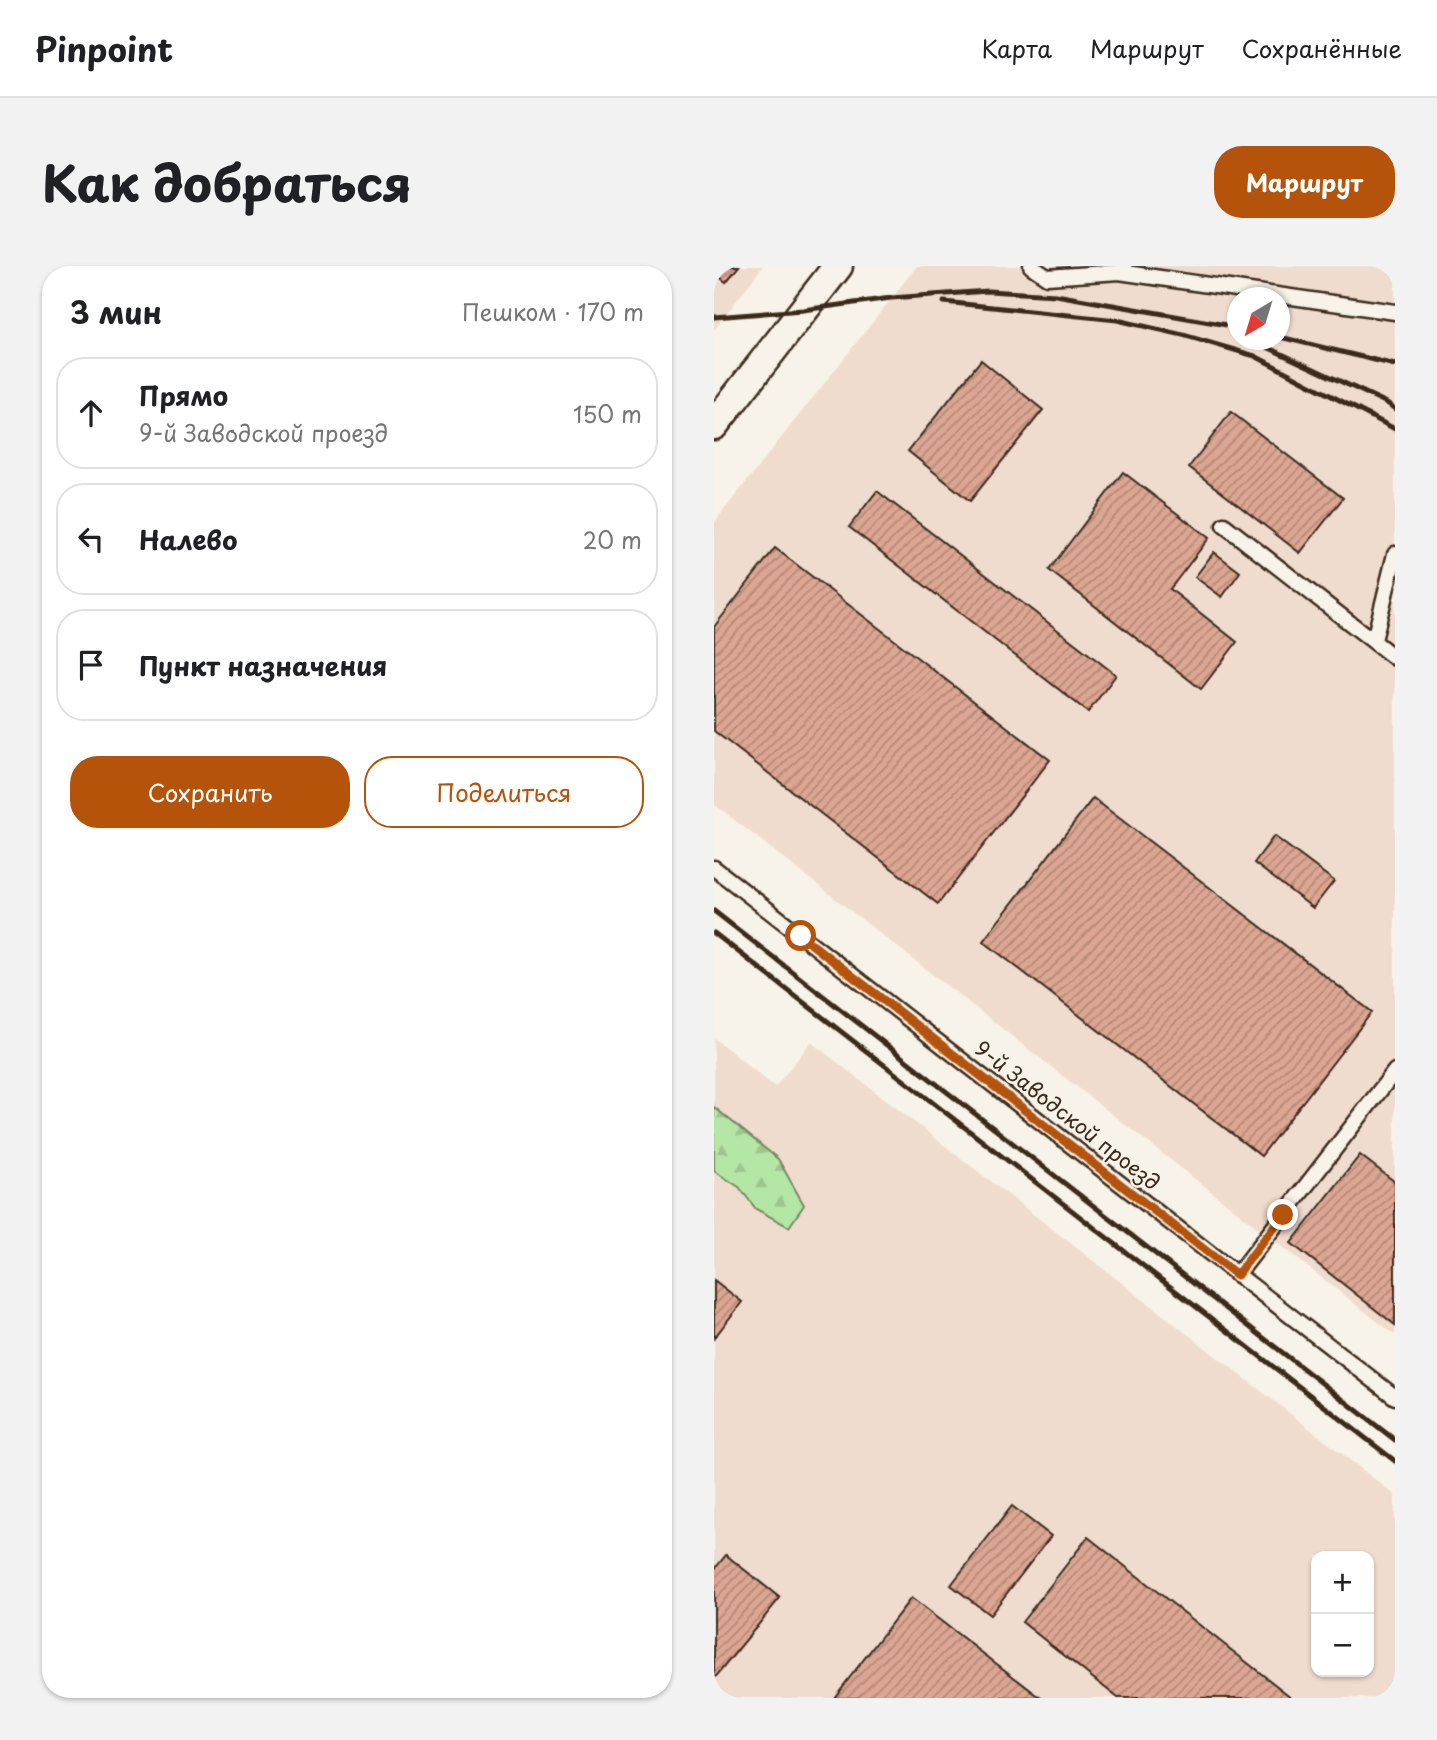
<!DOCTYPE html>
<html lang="ru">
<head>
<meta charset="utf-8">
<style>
  body { margin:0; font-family:"Playpen Sans",sans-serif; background:#f2f2f2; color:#202124 }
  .controls { position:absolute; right:21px; bottom:21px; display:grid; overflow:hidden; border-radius:14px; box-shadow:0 2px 5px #0004 }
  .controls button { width:63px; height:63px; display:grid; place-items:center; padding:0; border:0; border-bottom:2px solid #e0e0e0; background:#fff; color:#202124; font:35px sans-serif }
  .compass { position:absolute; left:513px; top:21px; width:63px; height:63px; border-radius:50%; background:#fff; box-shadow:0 2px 5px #0004; rotate:218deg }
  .stop { position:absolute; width:21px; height:21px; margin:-16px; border:5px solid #b45309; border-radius:50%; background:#fff }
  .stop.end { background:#b45309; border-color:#fff; box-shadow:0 2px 7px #0008 }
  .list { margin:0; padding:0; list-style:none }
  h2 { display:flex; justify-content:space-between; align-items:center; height:91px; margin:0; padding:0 28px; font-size:30px }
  h2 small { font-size:23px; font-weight:400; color:#757577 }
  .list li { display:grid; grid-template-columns:46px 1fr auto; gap:21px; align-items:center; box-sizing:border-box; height:112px; margin:0 14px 14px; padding:0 14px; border:2px solid #e0e0e0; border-radius:28px }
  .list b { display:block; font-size:26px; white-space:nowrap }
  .list p { margin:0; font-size:23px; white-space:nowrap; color:#757577 }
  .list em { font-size:23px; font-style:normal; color:#757577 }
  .actions { display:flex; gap:14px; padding:21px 28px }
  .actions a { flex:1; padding:16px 0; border:2px solid #b45309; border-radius:28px; text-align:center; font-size:24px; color:#b45309 }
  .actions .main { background:#b45309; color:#fff }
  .icon { flex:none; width:38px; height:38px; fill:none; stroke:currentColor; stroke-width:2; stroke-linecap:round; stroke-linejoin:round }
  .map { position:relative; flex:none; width:681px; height:1432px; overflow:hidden; border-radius:28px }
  header { display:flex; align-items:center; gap:42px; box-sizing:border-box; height:98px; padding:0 35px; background:#fff; border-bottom:2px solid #e0e0e0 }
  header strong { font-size:33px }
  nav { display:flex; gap:38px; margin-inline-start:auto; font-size:24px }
  .intro { display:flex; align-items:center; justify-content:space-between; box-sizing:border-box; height:168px; padding:0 42px }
  h1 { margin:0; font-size:49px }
  .button { padding:18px 32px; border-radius:28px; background:#b45309; color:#fff; font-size:24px; font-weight:700 }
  main { display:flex; gap:42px; padding:0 42px }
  aside { flex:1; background:#fff; border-radius:28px; box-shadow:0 2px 5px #0004 }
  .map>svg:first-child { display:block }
</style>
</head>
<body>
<header>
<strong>Pinpoint</strong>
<nav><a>Карта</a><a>Маршрут</a><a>Сохранённые</a></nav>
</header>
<div class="intro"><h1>Как добраться</h1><a class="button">Маршрут</a></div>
<main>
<aside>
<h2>3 мин<small>Пешком · 170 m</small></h2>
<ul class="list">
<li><svg class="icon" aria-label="ahead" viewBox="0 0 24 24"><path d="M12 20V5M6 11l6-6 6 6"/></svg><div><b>Прямо</b><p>9-й Заводской проезд</p></div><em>150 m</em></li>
<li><svg class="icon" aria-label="left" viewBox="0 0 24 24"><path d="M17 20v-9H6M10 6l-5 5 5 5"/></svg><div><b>Налево</b></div><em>20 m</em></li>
<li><svg class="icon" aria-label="arrive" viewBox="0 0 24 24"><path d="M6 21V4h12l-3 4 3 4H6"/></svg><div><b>Пункт назначения</b></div></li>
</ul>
<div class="actions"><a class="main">Сохранить</a><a>Поделиться</a></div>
</aside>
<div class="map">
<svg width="681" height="1432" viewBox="0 0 681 1432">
  <defs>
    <pattern id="forest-firs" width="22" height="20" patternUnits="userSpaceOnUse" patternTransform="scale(1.75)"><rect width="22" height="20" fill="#b4e6a6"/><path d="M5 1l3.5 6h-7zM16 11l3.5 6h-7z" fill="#9cc58e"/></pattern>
    <pattern id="building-hatch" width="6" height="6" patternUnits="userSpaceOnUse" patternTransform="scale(1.75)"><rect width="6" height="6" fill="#dca692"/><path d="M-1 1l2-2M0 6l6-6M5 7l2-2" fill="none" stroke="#b48777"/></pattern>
  </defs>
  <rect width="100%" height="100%" fill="#f7f3e8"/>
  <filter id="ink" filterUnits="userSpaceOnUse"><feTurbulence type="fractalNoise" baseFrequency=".0143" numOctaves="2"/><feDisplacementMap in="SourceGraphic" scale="14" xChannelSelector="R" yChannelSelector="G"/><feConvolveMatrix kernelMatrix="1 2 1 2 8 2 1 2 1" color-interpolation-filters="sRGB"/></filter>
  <g filter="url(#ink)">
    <!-- built -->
    <path fill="#efdcce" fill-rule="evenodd" d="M 0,0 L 49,0 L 0,64 Z
      M 203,0 L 681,0 L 681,1069 L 0,538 L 0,257 ZM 524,32 L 566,32 L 566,74 L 524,74 Z
      M 0,772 L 61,821 L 97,776 L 681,1229 L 681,1432 L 0,1432 ZM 602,1290 L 655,1290 L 655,1406 L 602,1406 Z"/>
    <!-- forest -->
    <path fill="url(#forest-firs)" stroke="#788862" stroke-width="2" d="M 0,841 L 64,893 L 90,939 L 75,961 L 42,943 L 25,921 L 0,905 Z"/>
    <!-- building -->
    <path fill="url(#building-hatch)" stroke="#3b2a1e" stroke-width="2" d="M 0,0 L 25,0 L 12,16 L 4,10 L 0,17 Z
      M 267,94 L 329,144 L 256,235 L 194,185 Z
      M 517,146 L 629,232 L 586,287 L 475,201 Z
      M 409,206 L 495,272 L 456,323 L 523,376 L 487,423 L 335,304 Z
      M 163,225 L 402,409 L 374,446 L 135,261 Z
      M 61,282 L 336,494 L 224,638 L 0,465 L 0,361 Z
      M 500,286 L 526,306 L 508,331 L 481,311 Z
      M 379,532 L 658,746 L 547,890 L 269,675 Z
      M 560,570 L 620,615 L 599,642 L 540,597 Z
      M 646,889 L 681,916 L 681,1059 L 577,977 Z
      M 0,1014 L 28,1036 L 0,1072 Z
      M 298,1240 L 337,1270 L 276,1349 L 237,1319 Z
      M 374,1271 L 578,1432 L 404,1432 L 308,1356 Z
      M 12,1289 L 66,1332 L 0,1413 L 0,1304 Z
      M 197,1332 L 327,1432 L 120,1432 Z"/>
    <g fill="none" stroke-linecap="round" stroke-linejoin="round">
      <!-- lane casing -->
      <g stroke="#3b2a1e" stroke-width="19">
        <path id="lane" d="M 317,0 L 333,11 L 405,6 L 410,0
          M 405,6 L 681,46
          M 510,259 L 681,392
          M 660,374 L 681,288
          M 0,602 L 681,1131
          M 523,1009 L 681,805"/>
      </g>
      <!-- street casing -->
      <g stroke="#3b2a1e" stroke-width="33">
        <path id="street" d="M 0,159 L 124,0"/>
      </g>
      <!-- lane -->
      <use href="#lane" stroke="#f7f3e8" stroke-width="14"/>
      <!-- street -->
      <use href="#street" stroke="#f7f3e8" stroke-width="28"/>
      <!-- rail -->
      <path stroke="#3b2a1e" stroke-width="5" d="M 230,36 L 403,54 L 469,69 L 541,90 L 681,163
        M 0,51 L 89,44 L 177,32 L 274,25 L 342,29 L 524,61
        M 566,71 L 681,99
        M 538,74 L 673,137 L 681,143
        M 0,645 L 681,1174
        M 0,667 L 681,1195"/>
    </g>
  </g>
  <g fill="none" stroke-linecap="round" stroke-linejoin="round" filter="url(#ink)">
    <!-- route -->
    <path stroke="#b45309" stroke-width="9" d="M 87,670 L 523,1009 L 569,949"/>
  </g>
  <g text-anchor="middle" stroke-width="5" stroke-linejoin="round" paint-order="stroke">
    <!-- street labels -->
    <g font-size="21" fill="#3b2a1e" stroke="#f7f3e8">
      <text transform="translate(353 850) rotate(38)" y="7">9-й Заводской проезд</text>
    </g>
  </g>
</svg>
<div class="controls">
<button>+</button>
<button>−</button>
</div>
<svg class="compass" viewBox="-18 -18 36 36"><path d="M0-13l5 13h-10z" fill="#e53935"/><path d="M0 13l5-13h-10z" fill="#757577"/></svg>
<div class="stop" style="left:87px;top:670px"></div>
<div class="stop end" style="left:569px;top:949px"></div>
</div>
</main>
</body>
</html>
